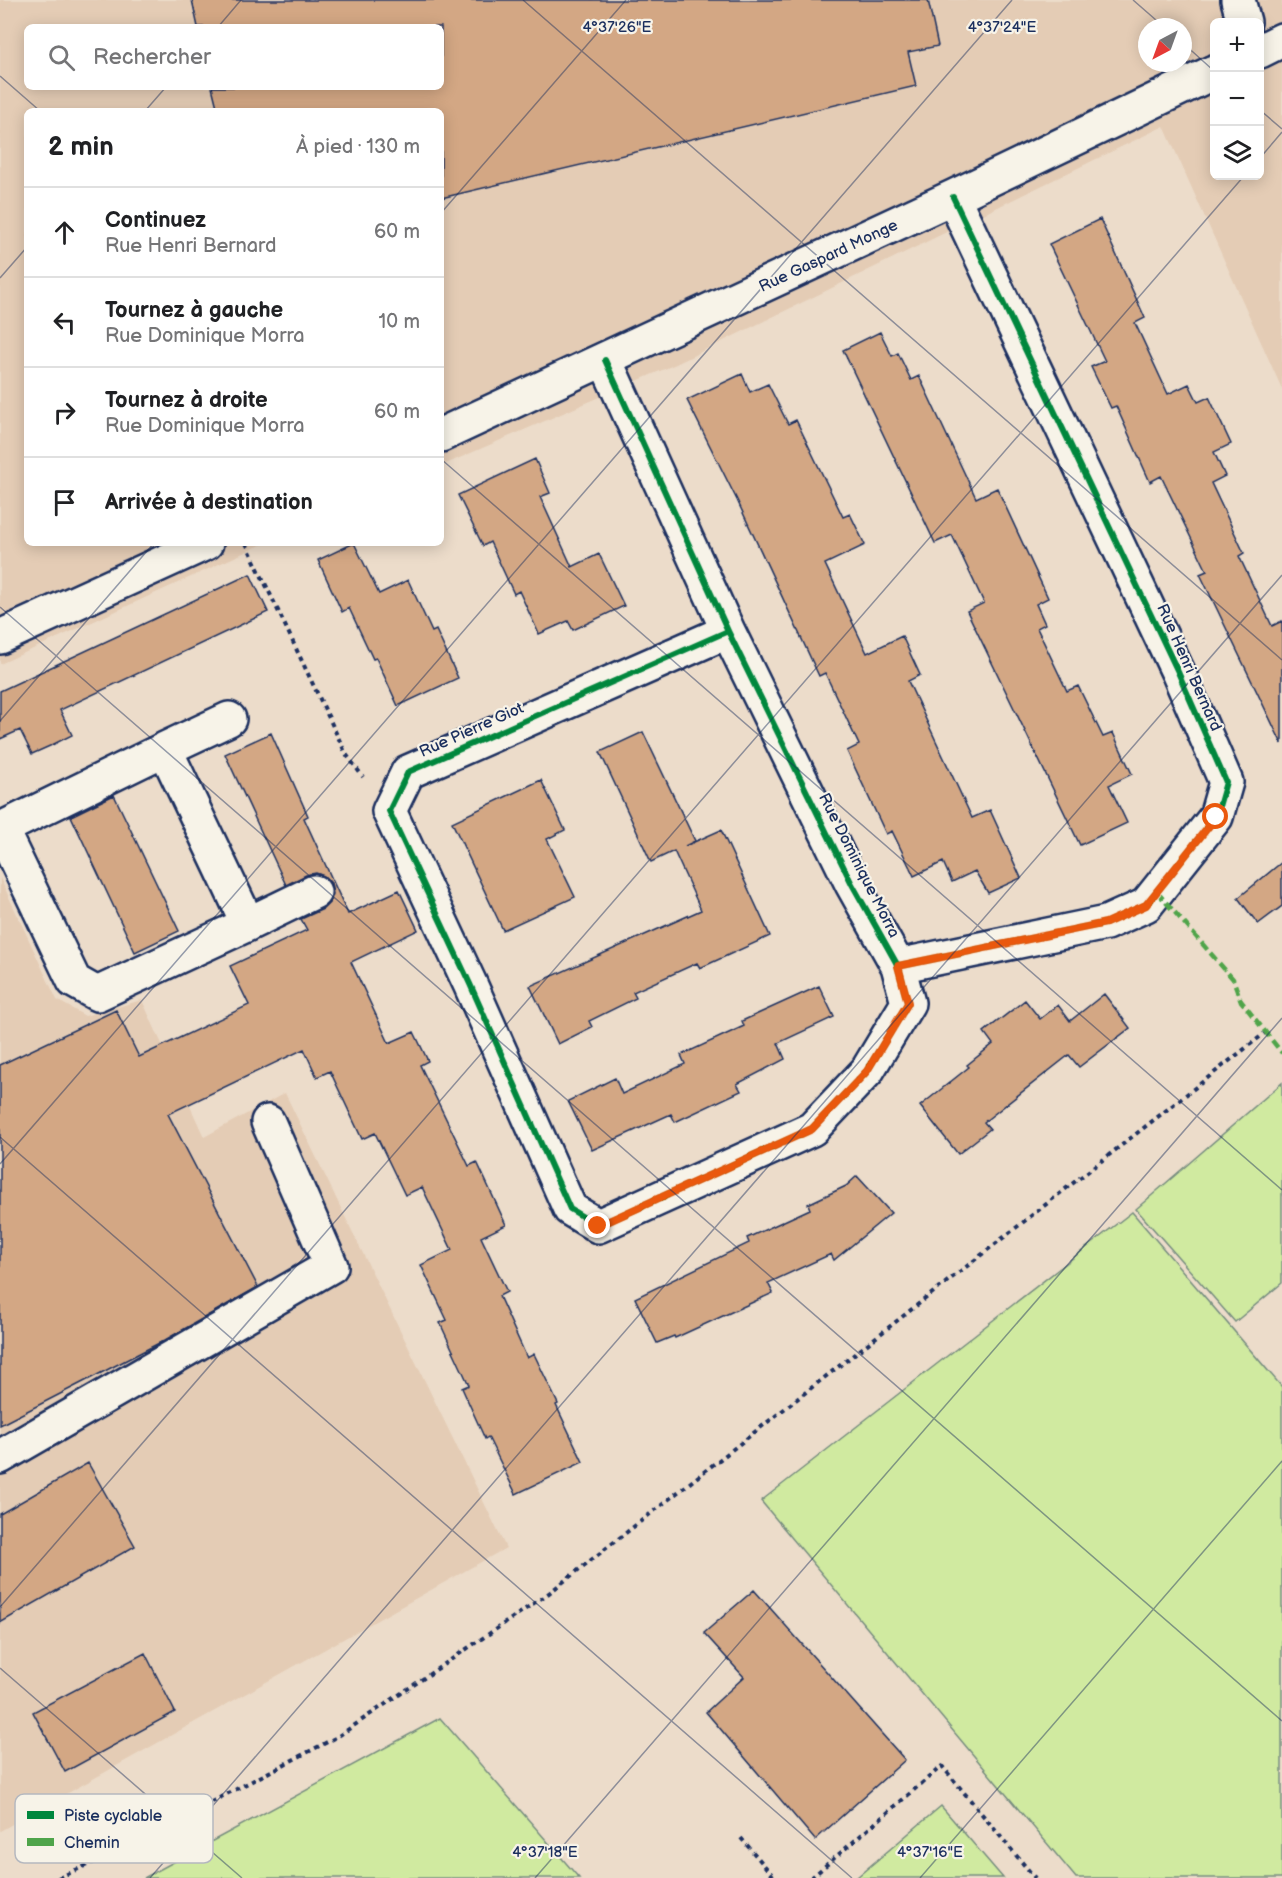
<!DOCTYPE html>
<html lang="fr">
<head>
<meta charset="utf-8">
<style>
  body { margin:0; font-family:"Balsamiq Sans",sans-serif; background:#f6f6f6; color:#202124 }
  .controls { position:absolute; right:18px; top:18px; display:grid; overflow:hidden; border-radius:9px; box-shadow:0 3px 15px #0003 }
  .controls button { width:54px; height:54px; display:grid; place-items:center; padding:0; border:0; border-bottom:2px solid #e0e0e0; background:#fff; color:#202124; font:30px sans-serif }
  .compass { position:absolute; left:1138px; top:18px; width:54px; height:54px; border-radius:50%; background:#fff; box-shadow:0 3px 15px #0003; rotate:221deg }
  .stop { position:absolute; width:18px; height:18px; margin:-14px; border:4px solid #ea580c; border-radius:50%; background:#fff }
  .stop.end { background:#ea580c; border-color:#fff; box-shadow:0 2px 6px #0008 }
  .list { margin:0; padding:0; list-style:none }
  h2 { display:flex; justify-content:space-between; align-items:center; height:78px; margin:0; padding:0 24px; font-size:26px }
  h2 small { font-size:20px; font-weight:400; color:#757577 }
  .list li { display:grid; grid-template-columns:39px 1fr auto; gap:18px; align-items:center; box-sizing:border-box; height:90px; padding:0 24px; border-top:2px solid #e0e0e0 }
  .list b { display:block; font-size:22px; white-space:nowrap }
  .list p { margin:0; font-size:20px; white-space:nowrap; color:#757577 }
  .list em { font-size:20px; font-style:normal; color:#757577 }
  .icon { flex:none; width:33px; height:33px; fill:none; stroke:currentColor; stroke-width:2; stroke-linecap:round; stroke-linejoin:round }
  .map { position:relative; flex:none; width:1282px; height:1878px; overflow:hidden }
  .search { position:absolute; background:#fff; box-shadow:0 3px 15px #0003; left:24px; top:24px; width:420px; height:66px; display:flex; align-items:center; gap:15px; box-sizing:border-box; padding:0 21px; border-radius:9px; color:#757577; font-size:22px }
  .panel { position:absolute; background:#fff; box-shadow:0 3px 15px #0003; left:24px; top:108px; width:420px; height:438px; border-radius:9px }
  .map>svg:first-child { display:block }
</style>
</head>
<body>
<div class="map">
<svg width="1282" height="1878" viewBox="0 0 1282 1878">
  <rect width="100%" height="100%" fill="#ecdcca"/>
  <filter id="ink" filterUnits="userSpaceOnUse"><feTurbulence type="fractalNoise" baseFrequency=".0167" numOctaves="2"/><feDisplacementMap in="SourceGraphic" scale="12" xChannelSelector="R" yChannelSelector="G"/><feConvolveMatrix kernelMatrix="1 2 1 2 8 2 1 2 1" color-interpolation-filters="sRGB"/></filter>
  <g filter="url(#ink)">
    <!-- built -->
    <path fill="#e4ccb5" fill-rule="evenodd" d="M 0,0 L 1282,0 L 1282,389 L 1164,126 L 676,364 L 441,466 L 441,111 L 27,111 L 27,543 L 265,543 L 0,664 ZM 1214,22 L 1260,22 L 1260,176 L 1214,176 ZM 27,27 L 441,27 L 441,87 L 27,87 ZM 1147,27 L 1183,27 L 1183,63 L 1147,63 Z
      M 0,878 L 57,1000 L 85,1016 L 142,1000 L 204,1137 L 285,1093 L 506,1548 L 0,1831 Z"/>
    <!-- green -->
    <path fill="#d0eaa0" stroke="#768c7f" stroke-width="1.5" d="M 1282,1083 L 1282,1283 L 1235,1322 L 1136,1209 Z
      M 1132,1212 L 1282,1387 L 1282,1878 L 1076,1878 L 761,1501 Z
      M 440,1718 L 579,1878 L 144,1878 Z
      M 941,1806 L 1003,1878 L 856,1878 Z"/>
    <!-- building -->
    <path fill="#d3a784" stroke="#1b2f5e" stroke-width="1.5" d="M 192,0 L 928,0 L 938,46 L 908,52 L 916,86 L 441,198 L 441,111 L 218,111 L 212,87 L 441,87 L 441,27 L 198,27 Z
      M 1100,219 L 1145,318 L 1135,323 L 1168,394 L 1189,384 L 1198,402 L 1209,397 L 1231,444 L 1214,452 L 1225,476 L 1211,483 L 1244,553 L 1239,556 L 1272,626 L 1282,621 L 1282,744 L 1200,574 L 1207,571 L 1161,476 L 1150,482 L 1116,406 L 1111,408 L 1091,367 L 1105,361 L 1049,244 Z
      M 880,332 L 892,356 L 898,353 L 911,380 L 919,376 L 976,498 L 997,488 L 1048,598 L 1036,604 L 1045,624 L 1037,628 L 1067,691 L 1078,686 L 1103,737 L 1113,733 L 1132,774 L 1109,785 L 1127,823 L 1080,845 L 967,611 L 984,603 L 952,535 L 935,543 L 843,350 Z
      M 742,374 L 750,392 L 768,384 L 788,424 L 796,420 L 843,517 L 850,514 L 865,545 L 825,564 L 867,653 L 902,636 L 920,675 L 908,681 L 972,818 L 990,810 L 1021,878 L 988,893 L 975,871 L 952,882 L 943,862 L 914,876 L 892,831 L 886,834 L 847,751 L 859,745 L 825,673 L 819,676 L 737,500 L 687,400 Z
      M 535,459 L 550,493 L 540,497 L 572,567 L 599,554 L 624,606 L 573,630 L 568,621 L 539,634 L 519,591 L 514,594 L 490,542 L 483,546 L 458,495 Z
      M 354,543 L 379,594 L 408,580 L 432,632 L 436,630 L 458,678 L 398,706 L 376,658 L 373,659 L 349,608 L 342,612 L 318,560 Z
      M 250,574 L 268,612 L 60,710 L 72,735 L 52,745 L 32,754 L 20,730 L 0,739 L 0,691 Z
      M 643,732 L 695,841 L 685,846 L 721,830 L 770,936 L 700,968 L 697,963 L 633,992 L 636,998 L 589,1021 L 592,1027 L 558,1044 L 530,986 L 701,910 L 674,851 L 651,862 L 600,752 Z
      M 271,733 L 308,816 L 304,818 L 348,914 L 399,890 L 418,930 L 351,962 L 389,1043 L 414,1032 L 428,1061 L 420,1065 L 469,1166 L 477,1162 L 490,1190 L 506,1225 L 481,1237 L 507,1292 L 499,1296 L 527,1358 L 534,1354 L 558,1404 L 556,1405 L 583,1462 L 516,1494 L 488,1437 L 485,1439 L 462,1388 L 469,1385 L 440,1323 L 447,1320 L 421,1265 L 452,1250 L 422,1187 L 405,1195 L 375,1133 L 362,1139 L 330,1071 L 317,1077 L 304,1049 L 168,1114 L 258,1287 L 165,1340 L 0,1425 L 0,1065 L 116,1010 L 139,1057 L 249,1005 L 230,966 L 307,930 L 301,919 L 323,909 L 330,902 L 333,894 L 331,883 L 324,876 L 316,873 L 306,875 L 286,885 L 225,754 Z
      M 541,780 L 565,830 L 547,839 L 575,897 L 503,930 L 452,822 Z
      M 114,795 L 179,931 L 135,952 L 71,816 Z
      M 1282,862 L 1282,906 L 1258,924 L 1238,898 Z
      M 819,986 L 834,1017 L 778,1043 L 785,1059 L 737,1084 L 741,1091 L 675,1122 L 671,1114 L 592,1150 L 568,1101 L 615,1078 L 622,1094 L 685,1064 L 681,1055 L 744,1026 L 742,1021 Z
      M 1104,994 L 1130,1028 L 1079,1067 L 1069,1055 L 984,1122 L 990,1129 L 958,1154 L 920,1106 L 969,1067 L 967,1065 L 993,1044 L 984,1032 L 1025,1000 L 1040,1019 L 1058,1005 L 1070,1021 Z
      M 857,1176 L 891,1213 L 834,1260 L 831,1254 L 768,1283 L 773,1293 L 675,1338 L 674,1336 L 657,1343 L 635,1298 L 749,1243 L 747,1238 L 810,1209 L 808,1204 L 846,1186 Z
      M 88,1463 L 135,1546 L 0,1623 L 0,1514 Z
      M 754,1590 L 905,1760 L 815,1840 L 706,1712 L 744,1677 L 704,1633 Z
      M 145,1653 L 175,1712 L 65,1772 L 33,1712 Z"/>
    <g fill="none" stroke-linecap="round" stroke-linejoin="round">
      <!-- minor casing -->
      <g stroke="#1b2f5e" stroke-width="38">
        <path id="minor" d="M 1238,0 L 1244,22
          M 1260,51 L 1282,40
          M 605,360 L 728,631 L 408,772 L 389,811 L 470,984 L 570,1209 L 598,1226 L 812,1129 L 867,1071 L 908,1003 L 898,966 L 852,884 L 728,631
          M 441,435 L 953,197 L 1214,72
          M 0,637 L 206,543
          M 165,749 L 229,719
          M 0,828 L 1,829 L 74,981 L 97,994 L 248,924 L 165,749 L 1,829
          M 248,924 L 314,892
          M 898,966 L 1106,923 L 1146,905 L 1216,817 L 1226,782 L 1178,672 L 953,197
          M 0,1457 L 331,1266 L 268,1122"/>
      </g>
      <!-- path -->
      <path stroke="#1b2f5e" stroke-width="4" stroke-dasharray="4.5 4.5" stroke-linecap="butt" d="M 246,543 L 346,754 L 363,777
        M 741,1838 L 775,1878
        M 58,1878 L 103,1858 L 337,1737 L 549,1593 L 1265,1033
        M 811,1878 L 942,1766 L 1035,1878"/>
      <!-- minor -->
      <use href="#minor" stroke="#f7f3e8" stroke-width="33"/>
      <!-- quiet -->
      <path stroke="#4fa44a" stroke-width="4.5" stroke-dasharray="9 4.5" stroke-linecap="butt" d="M 1157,892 L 1233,979 L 1241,1001 L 1282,1053"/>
      <!-- cycleway casing -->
      <g stroke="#f7f3e8" stroke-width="10">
        <path id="cycleway" d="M 605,360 L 728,631 L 408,772 L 389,811 L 470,984 L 570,1209 L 598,1226 L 812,1129 L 867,1071 L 908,1003 L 898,966 L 852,884 L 728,631
          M 898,966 L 1106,923 L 1146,905 L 1216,817 L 1226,782 L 1178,672 L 953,197"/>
      </g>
      <!-- cycleway -->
      <use href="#cycleway" stroke="#00873e" stroke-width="6"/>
    </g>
  </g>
  <g fill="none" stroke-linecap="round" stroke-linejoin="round" filter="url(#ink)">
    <!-- route -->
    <path stroke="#ea580c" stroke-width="8" d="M 598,1226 L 812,1129 L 867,1071 L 908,1003 L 898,966 L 1106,923 L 1146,905 L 1216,817"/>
  </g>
  <!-- ticks -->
  <path fill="none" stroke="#1b2f5e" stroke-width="1.5" stroke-opacity="0.45" d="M 523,0 L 1282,660M 1133,0 L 1164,27M 218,27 L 241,0M 1183,43 L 1214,71M 0,76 L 40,111M 1260,110 L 1282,129M 145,111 L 166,87M 1260,158 L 1282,132M 441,213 L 626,0M 0,278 L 27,247M 441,459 L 1282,1190M 0,607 L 1282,1721M 0,721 L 154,543M 0,1137 L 852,1878M 0,1164 L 1012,0M 0,1607 L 1244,176M 0,1668 L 242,1878M 150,1878 L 1282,575M 535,1878 L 1282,1018M 920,1878 L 1282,1461"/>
  <g text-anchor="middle" stroke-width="4.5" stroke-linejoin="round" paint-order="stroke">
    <!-- street labels -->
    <g font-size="16" fill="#1b2f5e" stroke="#f7f3e8">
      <text transform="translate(828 255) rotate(-25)" y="6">Rue Gaspard Monge</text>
      <text transform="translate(1190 667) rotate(66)" y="6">Rue Henri Bernard</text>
      <text transform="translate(471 729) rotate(-24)" y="6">Rue Pierre Giot</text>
      <text transform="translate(860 865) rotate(63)" y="6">Rue Dominique Morra</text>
    </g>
  </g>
  <!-- legend -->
  <rect x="15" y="1794" width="198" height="69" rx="9" fill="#f7f3e8" stroke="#b5b8bf" stroke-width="1.5"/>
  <rect x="27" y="1811" width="27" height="8" fill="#00873e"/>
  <rect x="27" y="1838" width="27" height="8" fill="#4fa44a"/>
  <g font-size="16" fill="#1b2f5e">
    <text x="64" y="1821">Piste cyclable</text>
    <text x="64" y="1848">Chemin</text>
  </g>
  <g font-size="15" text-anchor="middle" fill="#1b2f5e" stroke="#f7f3e8" stroke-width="4.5" stroke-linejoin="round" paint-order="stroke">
    <text x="617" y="32">4°37'26"E</text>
    <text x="1002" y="32">4°37'24"E</text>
    <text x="545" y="1857">4°37'18"E</text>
    <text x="930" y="1857">4°37'16"E</text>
  </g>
</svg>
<div class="controls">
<button>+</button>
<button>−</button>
<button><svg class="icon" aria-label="layers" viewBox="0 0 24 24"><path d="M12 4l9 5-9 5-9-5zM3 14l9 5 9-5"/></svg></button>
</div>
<svg class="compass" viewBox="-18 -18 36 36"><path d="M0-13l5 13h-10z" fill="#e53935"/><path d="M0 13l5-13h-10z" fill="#757577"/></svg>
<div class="stop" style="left:1216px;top:817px"></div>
<div class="stop end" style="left:598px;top:1226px"></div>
<div class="search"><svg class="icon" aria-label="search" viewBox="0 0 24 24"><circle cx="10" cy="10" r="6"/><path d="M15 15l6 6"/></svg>Rechercher</div>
<section class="panel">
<h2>2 min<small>À pied · 130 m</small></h2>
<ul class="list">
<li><svg class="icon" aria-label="ahead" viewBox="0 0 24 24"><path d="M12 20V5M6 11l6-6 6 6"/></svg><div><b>Continuez</b><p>Rue Henri Bernard</p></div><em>60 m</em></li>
<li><svg class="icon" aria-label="left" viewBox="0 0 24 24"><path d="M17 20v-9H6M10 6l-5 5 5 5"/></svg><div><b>Tournez à gauche</b><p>Rue Dominique Morra</p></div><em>10 m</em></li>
<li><svg class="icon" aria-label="right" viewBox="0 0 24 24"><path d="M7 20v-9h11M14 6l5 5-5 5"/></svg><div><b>Tournez à droite</b><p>Rue Dominique Morra</p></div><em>60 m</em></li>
<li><svg class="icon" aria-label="arrive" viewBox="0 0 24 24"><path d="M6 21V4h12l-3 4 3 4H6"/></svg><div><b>Arrivée à destination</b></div></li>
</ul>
</section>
</div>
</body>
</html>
